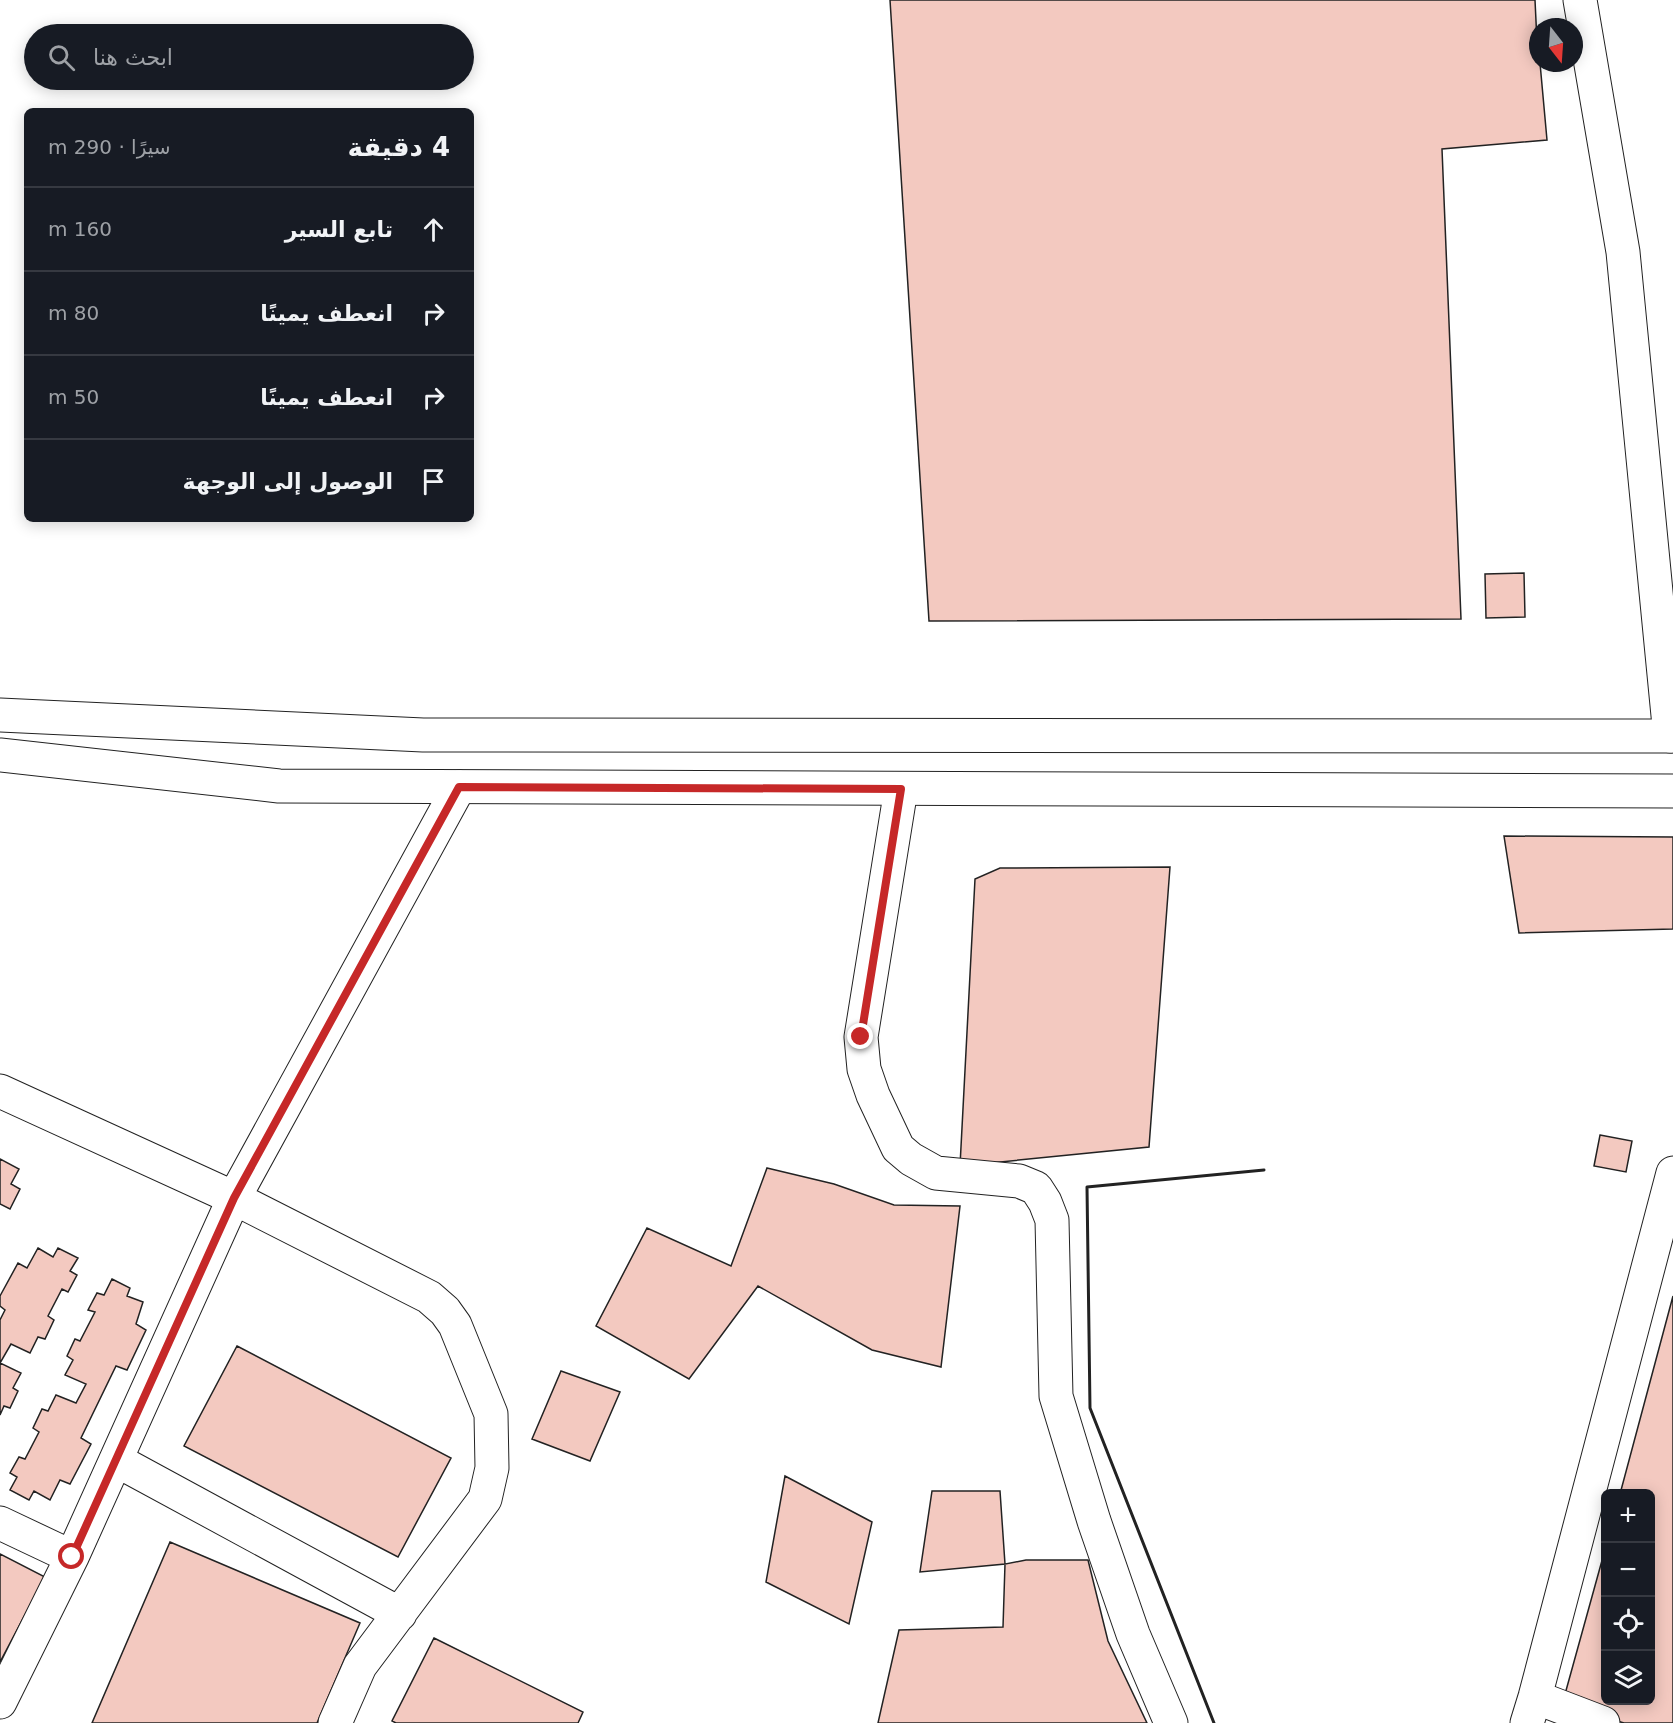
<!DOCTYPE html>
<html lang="ar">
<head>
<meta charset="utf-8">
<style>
  body { margin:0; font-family:"DejaVu Sans","Noto Naskh Arabic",sans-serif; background:#20242c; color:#f1f3f6; direction:rtl }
  .controls { position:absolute; right:18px; bottom:18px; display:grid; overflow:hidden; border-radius:9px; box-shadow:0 3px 15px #0003 }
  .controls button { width:54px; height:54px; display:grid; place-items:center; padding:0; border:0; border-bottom:2px solid #363941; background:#171b24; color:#f1f3f6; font:30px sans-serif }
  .compass { position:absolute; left:1529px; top:18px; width:54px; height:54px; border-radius:50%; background:#171b24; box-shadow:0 3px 15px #0003; rotate:163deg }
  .stop { position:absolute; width:18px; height:18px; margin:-14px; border:4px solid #c62828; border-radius:50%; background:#fff }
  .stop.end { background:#c62828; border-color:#fff; box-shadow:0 2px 6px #0008 }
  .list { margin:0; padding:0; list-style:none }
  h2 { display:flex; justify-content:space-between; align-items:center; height:78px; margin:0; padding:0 24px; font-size:26px }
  h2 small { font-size:20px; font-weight:400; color:#9ea1a6 }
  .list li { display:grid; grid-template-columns:39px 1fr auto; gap:18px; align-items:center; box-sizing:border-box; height:84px; padding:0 24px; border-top:2px solid #363941 }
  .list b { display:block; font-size:22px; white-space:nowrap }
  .list em { font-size:20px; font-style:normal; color:#9ea1a6 }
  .icon { flex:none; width:33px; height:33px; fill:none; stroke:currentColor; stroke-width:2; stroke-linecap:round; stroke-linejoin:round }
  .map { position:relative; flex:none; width:1673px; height:1723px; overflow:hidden; direction:ltr }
  .search { position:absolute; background:#171b24; box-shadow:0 3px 15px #0003; left:24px; top:24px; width:450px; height:66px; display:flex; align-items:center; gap:15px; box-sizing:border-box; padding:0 21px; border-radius:33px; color:#9ea1a6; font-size:22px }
  .panel { position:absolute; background:#171b24; box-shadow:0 3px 15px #0003; left:24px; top:108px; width:450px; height:414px; border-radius:9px; direction:rtl }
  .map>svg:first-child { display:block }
</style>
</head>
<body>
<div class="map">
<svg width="1673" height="1723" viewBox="0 0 1673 1723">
  <rect width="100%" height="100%" fill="#fff"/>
  <!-- building -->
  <path fill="#f3c9c0" stroke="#222" stroke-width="1.5" d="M 890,0 L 1535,0 L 1538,63 L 1540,63 L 1547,140 L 1442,149 L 1461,619 L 929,621 Z
    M 1524,573 L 1525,617 L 1486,618 L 1485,574 Z
    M 1504,836 L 1673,837 L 1673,929 L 1519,933 Z
    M 1170,867 L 1149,1147 L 960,1166 L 975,879 L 1000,868 Z
    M 1600,1135 L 1632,1141 L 1626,1172 L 1594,1166 Z
    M 0,1159 L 19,1169 L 11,1184 L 20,1189 L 10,1209 L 0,1204 Z
    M 767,1168 L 834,1184 L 894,1205 L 960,1206 L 941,1367 L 872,1350 L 758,1286 L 689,1379 L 596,1326 L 647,1228 L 731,1266 Z
    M 38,1248 L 53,1257 L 58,1248 L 78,1258 L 70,1271 L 77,1275 L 68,1292 L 62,1289 L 48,1316 L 54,1320 L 45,1339 L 38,1337 L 30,1353 L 11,1344 L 0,1363 L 21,1373 L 13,1388 L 18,1391 L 10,1408 L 4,1406 L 0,1415 L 0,1320 L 5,1310 L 0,1306 L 0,1296 L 18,1263 L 27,1268 Z
    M 112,1279 L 130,1288 L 127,1296 L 143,1302 L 136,1324 L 146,1330 L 127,1370 L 116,1366 L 81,1438 L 91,1444 L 70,1484 L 60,1480 L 50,1500 L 34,1491 L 29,1500 L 10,1490 L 17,1477 L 10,1473 L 19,1457 L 25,1459 L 39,1432 L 33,1428 L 42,1409 L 48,1411 L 56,1395 L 76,1403 L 86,1384 L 65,1375 L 73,1360 L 67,1356 L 75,1339 L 80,1341 L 95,1312 L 88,1310 L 97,1293 L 104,1295 Z
    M 1673,1296 L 1673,1723 L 1624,1723 L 1562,1705 L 1606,1546 L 1606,1700 L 1650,1700 L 1650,1494 L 1620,1494 Z
    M 237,1346 L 451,1458 L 398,1557 L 184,1446 Z
    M 561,1371 L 620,1392 L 590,1461 L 532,1439 Z
    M 785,1476 L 872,1522 L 849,1624 L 766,1582 Z
    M 932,1491 L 1000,1491 L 1005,1564 L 920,1572 Z
    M 170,1542 L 360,1623 L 317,1723 L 92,1723 Z
    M 0,1554 L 45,1577 L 0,1662 Z
    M 1026,1560 L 1088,1560 L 1108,1641 L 1147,1723 L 878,1723 L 899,1630 L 1003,1627 L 1005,1564 Z
    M 434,1638 L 583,1712 L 578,1723 L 396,1723 L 392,1721 Z"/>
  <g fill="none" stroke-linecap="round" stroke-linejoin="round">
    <!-- minor casing -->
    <g stroke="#222" stroke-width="35">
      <path id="minor" d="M 1580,0 L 1623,252 L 1670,736
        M 901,789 L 861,1037 L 864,1069 L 873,1095 L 898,1148 L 911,1159 L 936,1173 L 1019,1181 L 1036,1188 L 1045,1202 L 1052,1220 L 1056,1396 L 1094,1521 L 1133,1634 L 1171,1723
        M 0,1091 L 234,1198 L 429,1297 L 445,1311 L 455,1325 L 491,1414 L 492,1468 L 485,1499 L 360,1666 L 335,1723
        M 116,1460 L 400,1614
        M 0,1523 L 72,1557
        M 1535,1697 L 1603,1723
        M 0,1702 L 72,1557 L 234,1198 L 459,787
        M 1527,1723 L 1535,1697 L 1673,1173"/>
    </g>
    <!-- primary casing -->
    <g stroke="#222" stroke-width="35">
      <path id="primary" d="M 0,715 L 423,735 L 1673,736
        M 0,755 L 279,786 L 1673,791"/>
    </g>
    <!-- minor -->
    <use href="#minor" stroke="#fff" stroke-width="33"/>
    <!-- primary -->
    <use href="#primary" stroke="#fff" stroke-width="33"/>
    <!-- wall -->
    <path stroke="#222" stroke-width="3" d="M 1214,1723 L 1090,1408 L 1087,1187 L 1264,1170"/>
  </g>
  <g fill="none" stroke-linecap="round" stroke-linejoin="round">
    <!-- route -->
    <path stroke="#c62828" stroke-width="8" d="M 72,1557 L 234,1198 L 459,787 L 901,789 L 861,1037"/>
  </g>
</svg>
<div class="controls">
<button>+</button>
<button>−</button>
<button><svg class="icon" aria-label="locate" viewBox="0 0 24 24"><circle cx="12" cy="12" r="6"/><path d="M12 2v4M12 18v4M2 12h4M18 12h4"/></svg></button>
<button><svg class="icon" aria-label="layers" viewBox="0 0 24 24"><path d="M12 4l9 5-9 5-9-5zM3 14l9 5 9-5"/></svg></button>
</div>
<svg class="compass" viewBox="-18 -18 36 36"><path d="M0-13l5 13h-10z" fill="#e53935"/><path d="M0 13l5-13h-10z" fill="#9ea1a6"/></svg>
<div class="stop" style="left:72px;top:1557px"></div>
<div class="stop end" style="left:861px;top:1037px"></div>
<div class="search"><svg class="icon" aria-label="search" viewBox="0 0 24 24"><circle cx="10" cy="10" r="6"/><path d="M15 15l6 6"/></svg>ابحث هنا</div>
<section class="panel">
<h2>4 دقيقة<small>سيرًا · 290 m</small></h2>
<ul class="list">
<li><svg class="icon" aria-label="ahead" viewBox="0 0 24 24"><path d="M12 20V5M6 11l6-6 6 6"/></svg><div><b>تابع السير</b></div><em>160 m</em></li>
<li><svg class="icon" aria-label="right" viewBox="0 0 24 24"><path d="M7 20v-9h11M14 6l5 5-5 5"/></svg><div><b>انعطف يمينًا</b></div><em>80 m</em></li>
<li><svg class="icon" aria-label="right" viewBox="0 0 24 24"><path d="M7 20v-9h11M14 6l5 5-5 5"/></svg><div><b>انعطف يمينًا</b></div><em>50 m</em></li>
<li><svg class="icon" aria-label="arrive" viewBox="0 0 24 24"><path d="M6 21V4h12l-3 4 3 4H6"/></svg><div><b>الوصول إلى الوجهة</b></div></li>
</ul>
</section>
</div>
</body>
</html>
